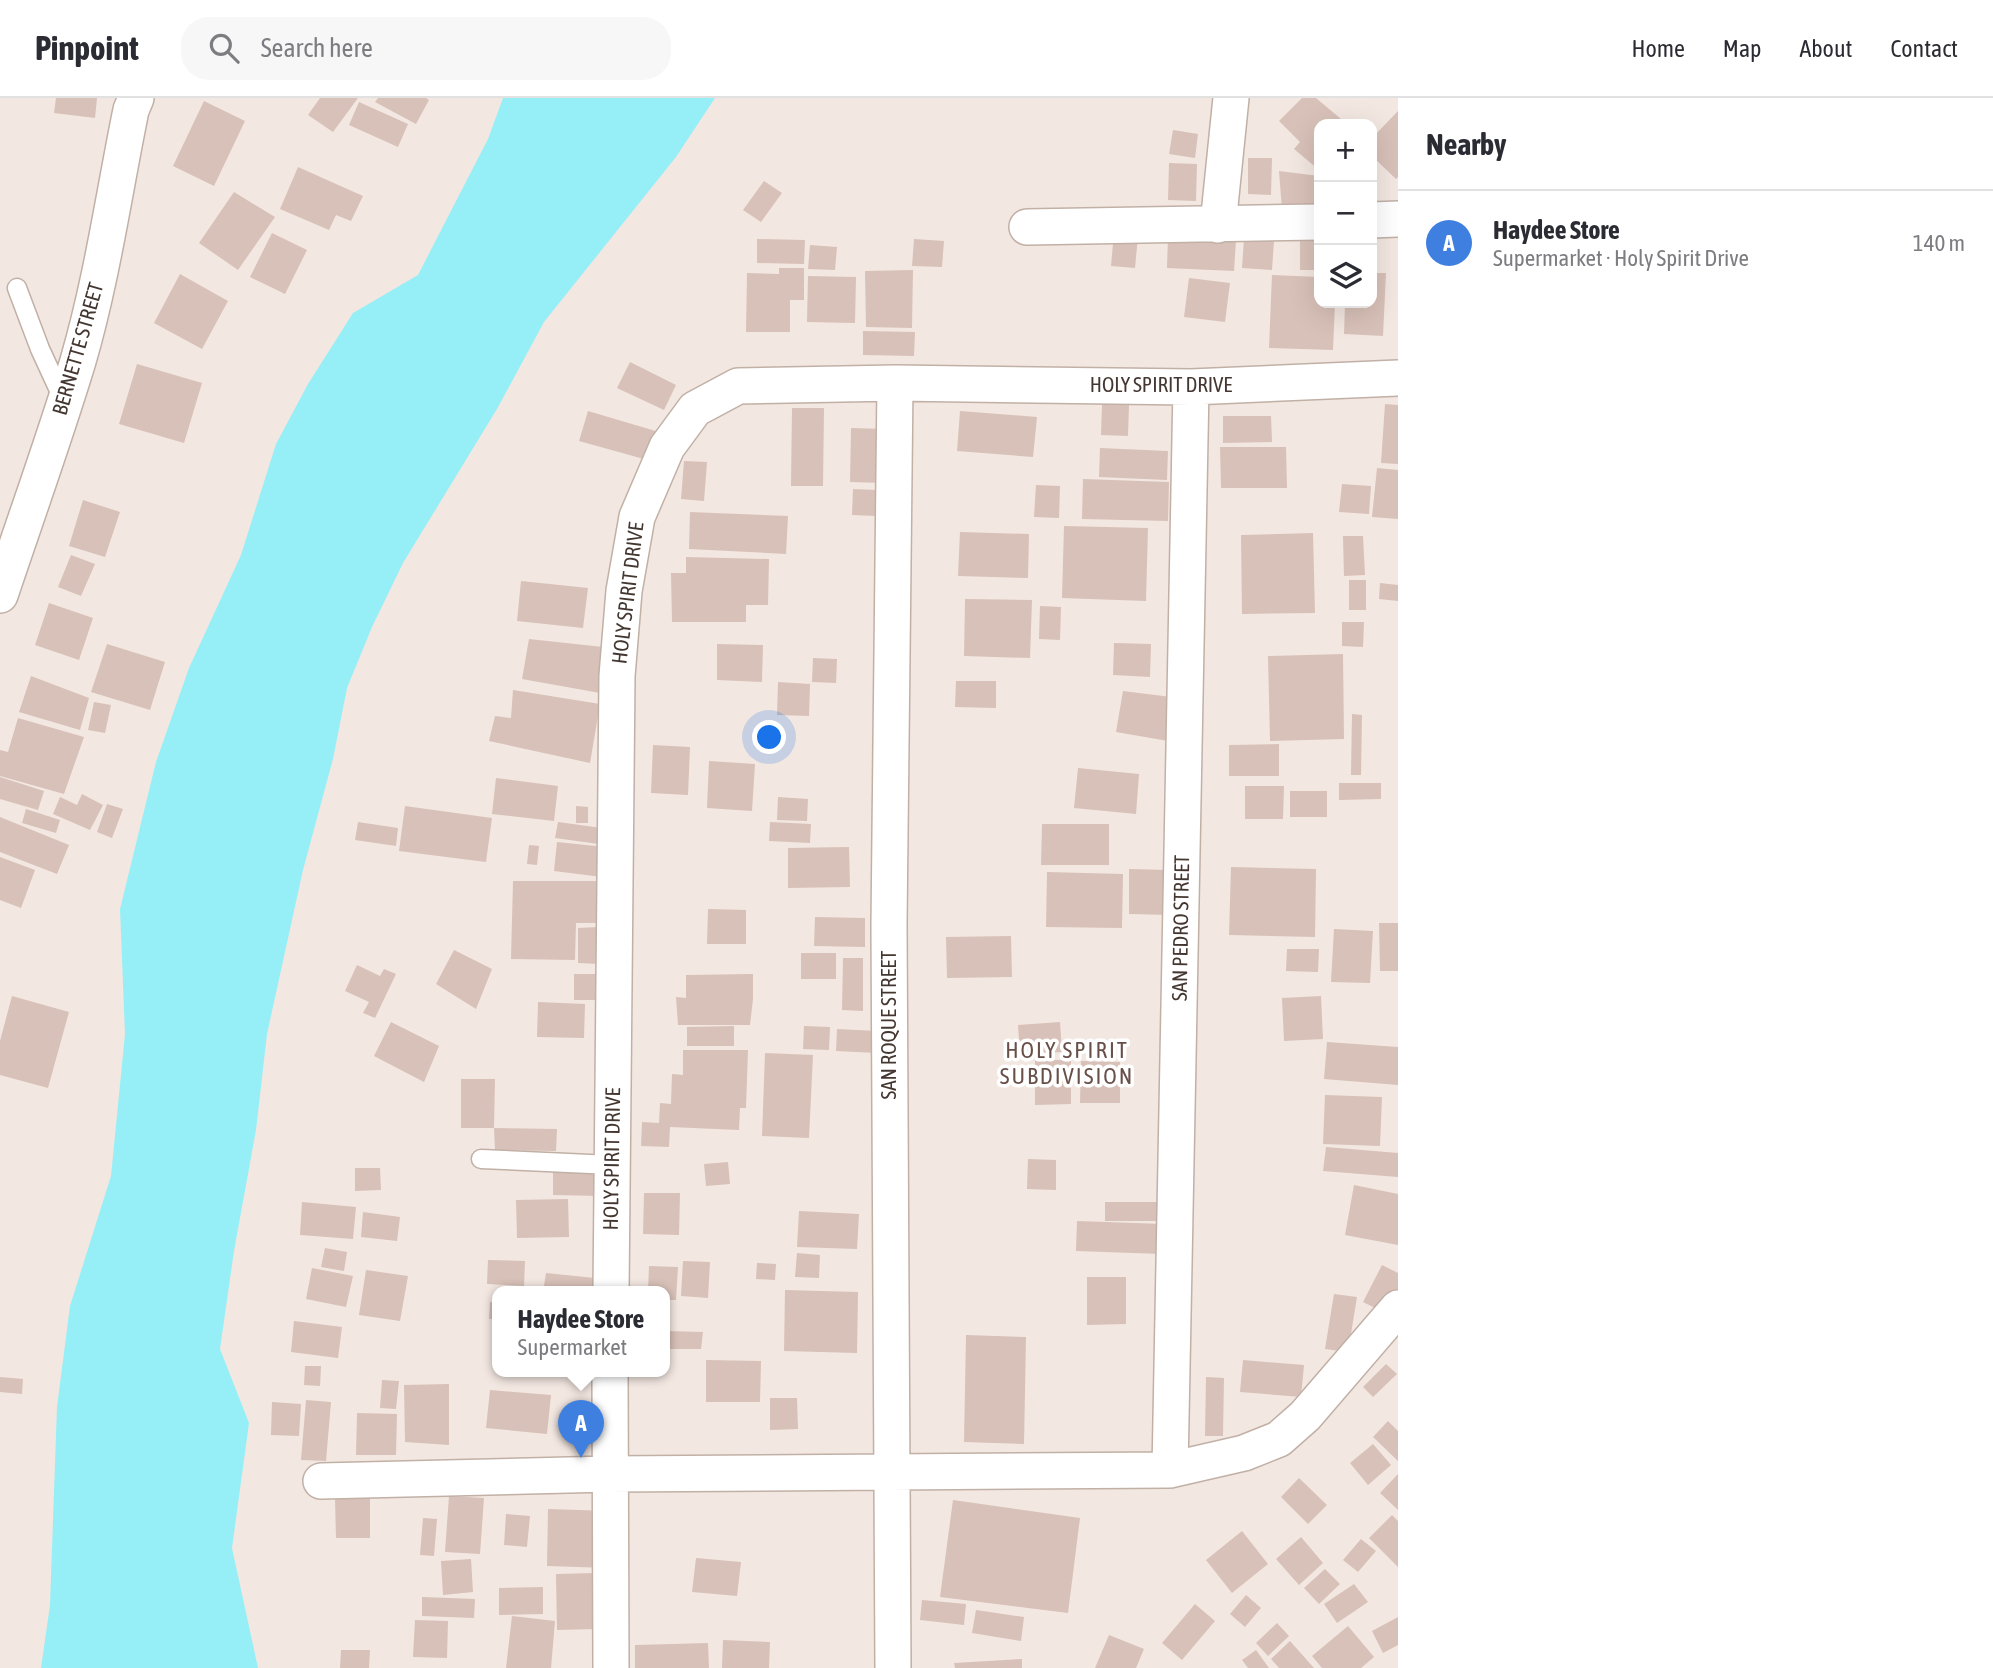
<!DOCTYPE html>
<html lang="en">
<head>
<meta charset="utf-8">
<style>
  body { margin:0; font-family:"Asap Condensed",sans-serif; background:#f7f7f7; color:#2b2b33 }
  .controls { position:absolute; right:21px; top:21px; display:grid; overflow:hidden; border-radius:14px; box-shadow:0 7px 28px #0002 }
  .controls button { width:63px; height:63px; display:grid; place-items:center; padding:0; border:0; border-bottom:2px solid #e1e1e2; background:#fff; color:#2b2b33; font:35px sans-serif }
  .you { position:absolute; left:770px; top:640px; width:24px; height:24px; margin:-18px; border:5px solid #fff; border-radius:50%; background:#1a73e8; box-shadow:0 0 0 10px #1a73e833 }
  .badge { display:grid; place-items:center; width:46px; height:46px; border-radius:50%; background:#2563eb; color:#fff; font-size:23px; font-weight:700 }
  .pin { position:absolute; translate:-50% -58px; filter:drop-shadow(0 2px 4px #0008) }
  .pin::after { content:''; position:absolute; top:37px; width:24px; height:21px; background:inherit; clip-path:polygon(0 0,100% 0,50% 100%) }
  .popup { position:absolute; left:492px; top:1188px; width:178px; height:91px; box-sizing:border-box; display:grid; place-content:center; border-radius:14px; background:#fff; filter:drop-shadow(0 2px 5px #0005); font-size:23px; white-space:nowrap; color:#7c7c81 }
  .popup b { font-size:26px; color:#2b2b33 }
  .popup::after { content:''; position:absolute; left:50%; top:100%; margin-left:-14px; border:14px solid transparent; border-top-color:#fff }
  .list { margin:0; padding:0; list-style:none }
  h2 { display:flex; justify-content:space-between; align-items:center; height:91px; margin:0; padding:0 28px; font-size:30px }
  h2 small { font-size:23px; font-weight:400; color:#7c7c81 }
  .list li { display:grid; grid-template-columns:46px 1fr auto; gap:21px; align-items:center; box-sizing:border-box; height:105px; padding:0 28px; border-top:2px solid #e1e1e2 }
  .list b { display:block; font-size:26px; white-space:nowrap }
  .list p { margin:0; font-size:23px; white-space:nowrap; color:#7c7c81 }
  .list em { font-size:23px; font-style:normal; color:#7c7c81 }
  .icon { flex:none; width:38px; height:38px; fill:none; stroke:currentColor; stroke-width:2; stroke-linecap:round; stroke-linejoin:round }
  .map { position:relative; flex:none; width:1398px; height:1570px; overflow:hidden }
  header { display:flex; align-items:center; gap:42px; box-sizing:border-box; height:98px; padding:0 35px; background:#fff; border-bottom:2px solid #e1e1e2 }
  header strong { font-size:33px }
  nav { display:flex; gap:38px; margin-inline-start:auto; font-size:24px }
  .search { width:490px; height:63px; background:#f7f7f7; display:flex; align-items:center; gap:18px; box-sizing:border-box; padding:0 24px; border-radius:28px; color:#7c7c81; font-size:26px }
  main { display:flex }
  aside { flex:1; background:#fff }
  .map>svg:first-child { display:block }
</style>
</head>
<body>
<header>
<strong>Pinpoint</strong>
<div class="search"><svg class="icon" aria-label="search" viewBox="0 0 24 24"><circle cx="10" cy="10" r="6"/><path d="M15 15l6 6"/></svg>Search here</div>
<nav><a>Home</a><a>Map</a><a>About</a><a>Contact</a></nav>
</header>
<main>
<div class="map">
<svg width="1398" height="1570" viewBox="0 0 1398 1570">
  <rect width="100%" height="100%" fill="#f3e7e1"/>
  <!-- water -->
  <path fill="#96eff7" d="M 503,0 L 715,0 L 676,59 L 544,224 L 497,311 L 403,465 L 372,529 L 347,590 L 333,661 L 303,772 L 267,936 L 256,1032 L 234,1153 L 220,1251 L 249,1325 L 232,1450 L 258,1570 L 41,1570 L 50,1507 L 57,1309 L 70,1208 L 111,1078 L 125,936 L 120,811 L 156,664 L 189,570 L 241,457 L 276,346 L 308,286 L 353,215 L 418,177 L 488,41 Z"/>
  <!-- building -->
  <path fill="#d8c1b8" d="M 56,0 L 97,0 L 95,20 L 54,15 Z
    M 320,0 L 358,0 L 333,34 L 308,17 Z
    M 378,0 L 426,0 L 429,2 L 416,26 L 375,4 Z
    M 1302,0 L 1316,0 L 1347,26 L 1319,26 L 1319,72 L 1294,51 L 1300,44 L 1279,23 Z
    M 204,3 L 245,23 L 214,88 L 173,68 Z
    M 359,4 L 408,26 L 398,49 L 349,27 Z
    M 1398,13 L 1398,79 L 1396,81 L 1372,58 L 1372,40 Z
    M 1173,32 L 1198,36 L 1195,60 L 1169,56 Z
    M 1248,60 L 1272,60 L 1271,97 L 1248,96 Z
    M 1169,65 L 1197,66 L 1196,103 L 1168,102 Z
    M 298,69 L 363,98 L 351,123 L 336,117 L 329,132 L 280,111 Z
    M 1279,73 L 1319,78 L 1319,114 L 1282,112 Z
    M 764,83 L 782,95 L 761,124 L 743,112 Z
    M 234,94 L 275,119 L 238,172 L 199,145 Z
    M 272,135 L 307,152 L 285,196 L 250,179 Z
    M 1114,135 L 1138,138 L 1135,170 L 1111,168 Z
    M 1168,139 L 1236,142 L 1234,173 L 1167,170 Z
    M 1300,140 L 1319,141 L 1319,172 L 1300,172 Z
    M 757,141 L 805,142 L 804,166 L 757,165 Z
    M 914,141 L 944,143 L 942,169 L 912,168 Z
    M 1244,141 L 1274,143 L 1272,172 L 1242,170 Z
    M 810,147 L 837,149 L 835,172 L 808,171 Z
    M 779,170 L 804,170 L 804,202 L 790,202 L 790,234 L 746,234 L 747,175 L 779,176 Z
    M 913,172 L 912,230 L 866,229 L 865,173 Z
    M 1372,175 L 1386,175 L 1383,238 L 1344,236 L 1345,205 L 1372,205 Z
    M 180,176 L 228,203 L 202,251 L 154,225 Z
    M 1272,177 L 1319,179 L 1319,205 L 1335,205 L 1333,252 L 1269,250 Z
    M 808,178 L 856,179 L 855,225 L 807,224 Z
    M 1189,180 L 1230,185 L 1225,224 L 1184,219 Z
    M 863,233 L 915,234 L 914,258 L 863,257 Z
    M 630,264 L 676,287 L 664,312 L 617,290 Z
    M 137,266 L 202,285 L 184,345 L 119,326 Z
    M 1102,306 L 1129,307 L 1128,338 L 1101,337 Z
    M 1385,306 L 1398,307 L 1398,366 L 1381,365 Z
    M 792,310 L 824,310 L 823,388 L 791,388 Z
    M 588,313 L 659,334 L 651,363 L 579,343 Z
    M 960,313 L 1037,319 L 1033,359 L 957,353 Z
    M 1223,318 L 1271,318 L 1272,344 L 1223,345 Z
    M 851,330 L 885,331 L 884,385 L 850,384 Z
    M 1220,349 L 1286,349 L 1287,390 L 1221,390 Z
    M 1100,350 L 1168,353 L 1167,382 L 1099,379 Z
    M 684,363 L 707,364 L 704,403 L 681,401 Z
    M 1377,370 L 1398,372 L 1398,421 L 1372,419 Z
    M 1083,381 L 1169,384 L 1168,423 L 1082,421 Z
    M 1342,386 L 1371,388 L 1369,416 L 1339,414 Z
    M 1036,387 L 1060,388 L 1059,420 L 1034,419 Z
    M 853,391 L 877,392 L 876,418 L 852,417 Z
    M 83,402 L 120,414 L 105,459 L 69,448 Z
    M 690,414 L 788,418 L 786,456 L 689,451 Z
    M 1064,428 L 1148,430 L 1146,503 L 1062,500 Z
    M 960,434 L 1029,436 L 1028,480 L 958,478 Z
    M 1313,435 L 1315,515 L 1242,516 L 1241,437 Z
    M 1343,438 L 1363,438 L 1365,477 L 1344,478 Z
    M 71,457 L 95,466 L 81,498 L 58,489 Z
    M 686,459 L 769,461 L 768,507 L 746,507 L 746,524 L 672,524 L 671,475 L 686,475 Z
    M 1349,482 L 1366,482 L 1366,512 L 1349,512 Z
    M 521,483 L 588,490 L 583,530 L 517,523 Z
    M 1380,485 L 1398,487 L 1398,503 L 1379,501 Z
    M 965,501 L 1032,502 L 1030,560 L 964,558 Z
    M 49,505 L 93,520 L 79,562 L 35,547 Z
    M 1040,508 L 1061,509 L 1060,542 L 1039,541 Z
    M 1342,524 L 1364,524 L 1363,549 L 1342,548 Z
    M 529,541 L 603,549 L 600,595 L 522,581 Z
    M 1114,545 L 1151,546 L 1150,579 L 1113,577 Z
    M 107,546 L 165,564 L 150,612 L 91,594 Z
    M 717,546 L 763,547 L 762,584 L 717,582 Z
    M 1343,556 L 1344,641 L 1270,643 L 1268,558 Z
    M 813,560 L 837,561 L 836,585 L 812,584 Z
    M 31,578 L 89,600 L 80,632 L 19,614 Z
    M 956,583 L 996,583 L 996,610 L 955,609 Z
    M 778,584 L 810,586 L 809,618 L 777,617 Z
    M 513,592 L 600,606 L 590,665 L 489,643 L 495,618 L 511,620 Z
    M 1123,593 L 1171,599 L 1174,644 L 1116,634 Z
    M 94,604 L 111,607 L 105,635 L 88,632 Z
    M 1352,616 L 1362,617 L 1361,677 L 1351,677 Z
    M 18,620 L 84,639 L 64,696 L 0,678 L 0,652 L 8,654 Z
    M 1279,646 L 1279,678 L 1229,678 L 1229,647 Z
    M 653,647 L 690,649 L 688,697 L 651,695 Z
    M 709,663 L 755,666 L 752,713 L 707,710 Z
    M 1078,670 L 1139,676 L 1136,716 L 1074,710 Z
    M 0,679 L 44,693 L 38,712 L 0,701 Z
    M 496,680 L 558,688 L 554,723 L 492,716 Z
    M 1339,685 L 1381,685 L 1381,701 L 1339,702 Z
    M 1245,688 L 1284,688 L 1283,721 L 1245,721 Z
    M 1290,693 L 1327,693 L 1327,719 L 1290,719 Z
    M 82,696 L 103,707 L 90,732 L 53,716 L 60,699 L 77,707 Z
    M 778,699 L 808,701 L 807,723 L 777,722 Z
    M 107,706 L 123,711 L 112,740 L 97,734 Z
    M 405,708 L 492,720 L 486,764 L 399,753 Z
    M 576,708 L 588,709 L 588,725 L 576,725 Z
    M 26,711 L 60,722 L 56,735 L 22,725 Z
    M 0,719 L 69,747 L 57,776 L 0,754 Z
    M 358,724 L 398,730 L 396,748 L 355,742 Z
    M 558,724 L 602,730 L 599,746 L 555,740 Z
    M 770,724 L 811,726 L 810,745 L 769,743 Z
    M 1042,726 L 1109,726 L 1109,767 L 1041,767 Z
    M 557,744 L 605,749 L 602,779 L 554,773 Z
    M 529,747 L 539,748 L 537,767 L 527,766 Z
    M 849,749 L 850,789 L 788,790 L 788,750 Z
    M 0,759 L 35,772 L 21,810 L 0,802 Z
    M 1231,769 L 1316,771 L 1315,839 L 1229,837 Z
    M 1129,771 L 1170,772 L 1170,817 L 1129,816 Z
    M 1047,774 L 1123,776 L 1122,830 L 1046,829 Z
    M 513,783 L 598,783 L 598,825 L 576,825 L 575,862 L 511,861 Z
    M 708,811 L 746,812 L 746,846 L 707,846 Z
    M 815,819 L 865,820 L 865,849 L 814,848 Z
    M 1379,825 L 1398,825 L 1398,873 L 1380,873 Z
    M 598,829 L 599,866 L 578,865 L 578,830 Z
    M 1334,831 L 1373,833 L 1370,885 L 1331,884 Z
    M 1011,838 L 1012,879 L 947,880 L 946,839 Z
    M 1287,851 L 1319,851 L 1318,874 L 1286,873 Z
    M 454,852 L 492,871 L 476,911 L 436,886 Z
    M 801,855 L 836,855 L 836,881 L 801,881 Z
    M 843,860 L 863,860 L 863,913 L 842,912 Z
    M 357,867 L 380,878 L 384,871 L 396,876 L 375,920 L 363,915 L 369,904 L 345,893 Z
    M 574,876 L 599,876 L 599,902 L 574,902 Z
    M 753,876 L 753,901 L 750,927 L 678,927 L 676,899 L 686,900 L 686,877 Z
    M 12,898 L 69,914 L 48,990 L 0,977 L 0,943 Z
    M 1321,898 L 1323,941 L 1284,943 L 1282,900 Z
    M 538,904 L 585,906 L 584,940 L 537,939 Z
    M 391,924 L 439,948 L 424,984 L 374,958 Z
    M 1060,924 L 1062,954 L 1020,956 L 1018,927 Z
    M 734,928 L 734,948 L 687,948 L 687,929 Z
    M 804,928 L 830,929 L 829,952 L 803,951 Z
    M 837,931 L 878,933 L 877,955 L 836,953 Z
    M 1327,944 L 1398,949 L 1398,987 L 1324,981 Z
    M 683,952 L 748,952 L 746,1010 L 740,1010 L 739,1032 L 670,1029 L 669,1049 L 641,1048 L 642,1024 L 659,1025 L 660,1005 L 671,1006 L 672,976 L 683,977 Z
    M 765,955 L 813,957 L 809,1040 L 762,1038 Z
    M 1035,962 L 1071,962 L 1071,1006 L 1035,1007 Z
    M 1081,963 L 1120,964 L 1120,1005 L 1080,1005 Z
    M 461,981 L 495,981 L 494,1030 L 557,1031 L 556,1053 L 495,1052 L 494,1030 L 461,1030 Z
    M 1325,997 L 1382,999 L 1380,1048 L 1323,1046 Z
    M 1326,1049 L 1398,1055 L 1398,1079 L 1323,1073 Z
    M 1028,1061 L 1056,1062 L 1056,1092 L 1027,1091 Z
    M 728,1064 L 730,1086 L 706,1088 L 704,1066 Z
    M 553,1067 L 600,1068 L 600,1098 L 553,1097 Z
    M 355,1070 L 380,1070 L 381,1092 L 355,1093 Z
    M 1354,1087 L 1398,1096 L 1398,1147 L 1345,1137 Z
    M 644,1095 L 680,1095 L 679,1137 L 643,1136 Z
    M 568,1101 L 569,1139 L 517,1140 L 516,1102 Z
    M 302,1104 L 356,1109 L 353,1141 L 300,1137 Z
    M 1105,1104 L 1163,1104 L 1164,1123 L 1105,1123 Z
    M 799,1113 L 859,1116 L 857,1151 L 797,1149 Z
    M 363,1114 L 400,1119 L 397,1143 L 361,1139 Z
    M 1077,1123 L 1163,1126 L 1161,1156 L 1076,1153 Z
    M 325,1150 L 347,1154 L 344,1173 L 321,1169 Z
    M 797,1155 L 820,1157 L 819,1180 L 795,1179 Z
    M 488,1162 L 525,1163 L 524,1188 L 487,1186 Z
    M 683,1163 L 710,1164 L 708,1200 L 681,1198 Z
    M 757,1165 L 776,1166 L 775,1182 L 756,1181 Z
    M 1382,1167 L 1398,1175 L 1398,1190 L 1385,1215 L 1363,1204 Z
    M 649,1168 L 678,1169 L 676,1202 L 665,1202 L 665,1194 L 648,1194 Z
    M 312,1170 L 353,1178 L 346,1209 L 306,1201 Z
    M 366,1172 L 408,1178 L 400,1223 L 359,1217 Z
    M 546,1175 L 595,1180 L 593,1194 L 543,1194 Z
    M 1087,1179 L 1126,1179 L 1126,1226 L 1087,1227 Z
    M 785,1192 L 858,1194 L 857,1255 L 784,1253 Z
    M 1334,1196 L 1357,1199 L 1348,1254 L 1325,1251 Z
    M 490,1204 L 497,1205 L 497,1221 L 489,1221 Z
    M 294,1223 L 342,1229 L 338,1260 L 291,1254 Z
    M 665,1233 L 703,1234 L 701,1251 L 665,1251 Z
    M 966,1237 L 1026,1239 L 1024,1346 L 964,1344 Z
    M 706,1262 L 761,1263 L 760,1304 L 706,1304 Z
    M 1243,1262 L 1304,1267 L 1301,1299 L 1240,1294 Z
    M 1386,1266 L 1397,1276 L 1373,1299 L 1363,1289 Z
    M 305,1268 L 321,1268 L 320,1288 L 304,1287 Z
    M 0,1279 L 23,1281 L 22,1296 L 0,1294 Z
    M 1206,1279 L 1224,1280 L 1223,1338 L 1205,1338 Z
    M 382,1282 L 399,1283 L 396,1311 L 380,1310 Z
    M 449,1286 L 449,1347 L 405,1344 L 404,1287 Z
    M 490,1292 L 551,1297 L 547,1336 L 486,1330 Z
    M 770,1300 L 797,1300 L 798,1331 L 770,1332 Z
    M 306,1302 L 331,1304 L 326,1363 L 301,1362 Z
    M 272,1304 L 301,1306 L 299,1338 L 271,1337 Z
    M 357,1315 L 397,1316 L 396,1357 L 356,1357 Z
    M 1388,1323 L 1398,1333 L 1398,1363 L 1373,1339 Z
    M 1373,1346 L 1391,1367 L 1368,1387 L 1350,1365 Z
    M 1398,1376 L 1398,1412 L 1380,1395 Z
    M 1299,1380 L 1327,1407 L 1308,1426 L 1281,1399 Z
    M 449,1398 L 484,1400 L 480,1456 L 445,1454 Z
    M 335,1400 L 370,1400 L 370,1440 L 336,1440 Z
    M 953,1402 L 1080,1420 L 1068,1515 L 940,1499 Z
    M 548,1411 L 609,1413 L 608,1470 L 547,1468 Z
    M 506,1416 L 530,1418 L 527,1449 L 504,1447 Z
    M 1392,1417 L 1398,1423 L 1398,1469 L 1369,1440 Z
    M 423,1420 L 437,1421 L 434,1458 L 420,1457 Z
    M 1242,1433 L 1268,1466 L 1232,1495 L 1206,1462 Z
    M 1301,1439 L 1323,1465 L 1299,1487 L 1276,1461 Z
    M 1361,1441 L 1376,1453 L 1358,1474 L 1343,1462 Z
    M 696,1460 L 741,1464 L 737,1498 L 692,1494 Z
    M 471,1461 L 473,1494 L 443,1497 L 441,1463 Z
    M 1325,1471 L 1340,1486 L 1319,1506 L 1304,1490 Z
    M 596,1475 L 597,1531 L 557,1532 L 556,1476 Z
    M 1354,1486 L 1368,1504 L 1337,1525 L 1324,1506 Z
    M 543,1489 L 543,1516 L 499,1517 L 499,1490 Z
    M 1246,1497 L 1261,1510 L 1245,1529 L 1230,1516 Z
    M 422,1499 L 475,1501 L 474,1520 L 422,1518 Z
    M 922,1502 L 966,1506 L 964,1527 L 920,1522 Z
    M 1195,1506 L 1215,1523 L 1182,1562 L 1162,1545 Z
    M 976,1512 L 1024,1519 L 1021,1543 L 972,1535 Z
    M 512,1518 L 555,1523 L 551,1570 L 506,1570 Z
    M 1398,1519 L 1398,1547 L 1383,1555 L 1372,1533 Z
    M 415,1522 L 448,1523 L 447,1560 L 413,1559 Z
    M 1277,1525 L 1289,1538 L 1268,1558 L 1256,1545 Z
    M 1348,1528 L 1374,1559 L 1361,1570 L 1322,1570 L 1312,1558 Z
    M 1109,1537 L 1144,1551 L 1136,1570 L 1095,1570 Z
    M 723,1542 L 770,1544 L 769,1570 L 722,1570 Z
    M 1290,1543 L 1314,1570 L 1279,1570 L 1271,1561 Z
    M 708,1545 L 709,1570 L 635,1570 L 635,1547 Z
    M 341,1552 L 370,1552 L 369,1570 L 340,1570 Z
    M 1256,1552 L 1269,1570 L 1248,1570 L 1242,1562 Z
    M 1022,1561 L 1022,1570 L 955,1570 L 954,1565 Z"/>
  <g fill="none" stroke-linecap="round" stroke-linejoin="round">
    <!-- lane casing -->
    <g stroke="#c1b0a6" stroke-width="21">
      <path id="lane" d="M 17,190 L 40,251 L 64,303
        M 481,1061 L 612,1067"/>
    </g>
    <!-- street casing -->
    <g stroke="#c1b0a6" stroke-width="38">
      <path id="street" d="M 1372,122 L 1398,121
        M 1218,127 L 1231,0
        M 1027,129 L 1319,124
        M 0,497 C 26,419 54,342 78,263 C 102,181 114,95 131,12 L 136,0
        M 611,1194 L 617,578 L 624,493 L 637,419 L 667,349 L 695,311 L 738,288 L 895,285 L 1191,289 L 1398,280
        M 610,1274 L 611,1570
        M 1170,1372 L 1191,289
        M 321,1383 L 609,1376 L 1170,1372 L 1244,1355 L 1279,1341 L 1305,1318 L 1398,1210
        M 893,1570 L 889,827 L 895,285"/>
    </g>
    <!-- lane -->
    <use href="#lane" stroke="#fff" stroke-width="18"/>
    <!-- street -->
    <use href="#street" stroke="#fff" stroke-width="35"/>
  </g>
  <g text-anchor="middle" stroke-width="7" stroke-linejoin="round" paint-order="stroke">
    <!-- street labels -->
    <g font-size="21" fill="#443731" stroke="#fff">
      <text transform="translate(78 251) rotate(-74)" y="7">BERNETTE STREET</text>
      <text x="1161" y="294">HOLY SPIRIT DRIVE</text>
      <text transform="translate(628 495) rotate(-83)" y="7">HOLY SPIRIT DRIVE</text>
      <text transform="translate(1181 830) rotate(-89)" y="7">SAN PEDRO STREET</text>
      <text transform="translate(889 927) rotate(-90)" y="7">SAN ROQUE STREET</text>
      <text transform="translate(612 1061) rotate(-89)" y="7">HOLY SPIRIT DRIVE</text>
    </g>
    <!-- neighbourhood labels -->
    <g font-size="23" letter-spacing="2" fill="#685048" stroke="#fff">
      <text x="1067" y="960">HOLY SPIRIT<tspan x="1067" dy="26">SUBDIVISION</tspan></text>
    </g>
  </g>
</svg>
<div class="controls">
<button>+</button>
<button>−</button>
<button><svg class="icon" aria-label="layers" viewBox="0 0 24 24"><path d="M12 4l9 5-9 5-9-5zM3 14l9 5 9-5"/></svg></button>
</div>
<div class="you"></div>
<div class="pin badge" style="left:581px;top:1360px;background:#3f7fe0">A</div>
<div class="popup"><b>Haydee Store</b>Supermarket</div>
</div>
<aside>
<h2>Nearby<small></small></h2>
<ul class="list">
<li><span class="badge" style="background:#3f7fe0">A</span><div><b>Haydee Store</b><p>Supermarket · Holy Spirit Drive</p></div><em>140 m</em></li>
</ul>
</aside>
</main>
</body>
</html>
